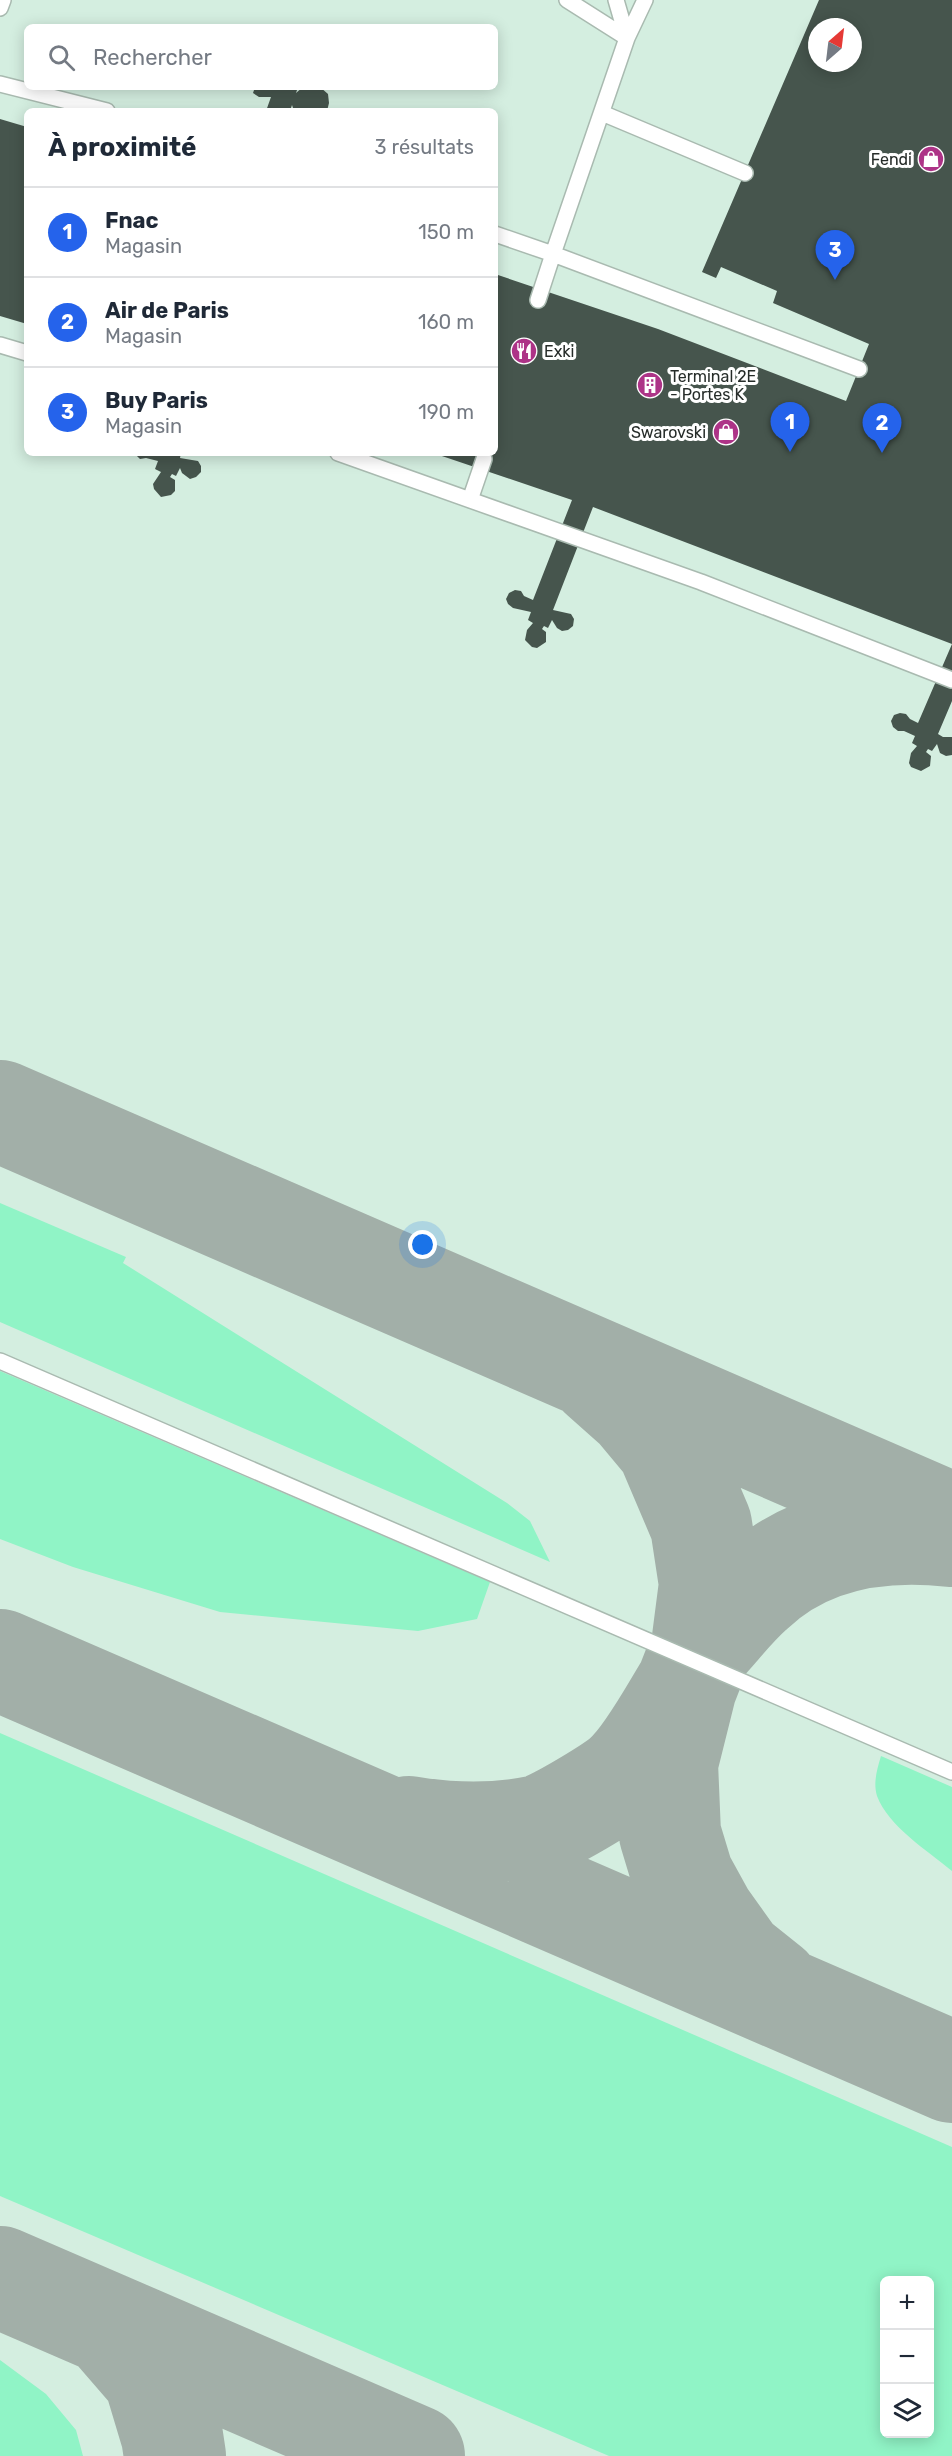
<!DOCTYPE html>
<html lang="fr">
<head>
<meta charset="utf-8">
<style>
  body { margin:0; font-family:Rubik,sans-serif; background:#f2f2f3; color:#1f2937 }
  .controls { position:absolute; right:18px; bottom:18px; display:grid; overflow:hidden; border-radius:9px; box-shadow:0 3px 15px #0003 }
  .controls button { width:54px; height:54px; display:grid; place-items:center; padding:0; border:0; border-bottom:2px solid #e0e1e3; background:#fff; color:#1f2937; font:30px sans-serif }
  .compass { position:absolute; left:808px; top:18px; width:54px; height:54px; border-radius:50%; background:#fff; box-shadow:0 3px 15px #0003; rotate:28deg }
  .you { position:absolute; left:423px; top:1245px; width:21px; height:21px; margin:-15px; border:4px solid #fff; border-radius:50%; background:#1a73e8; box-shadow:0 0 0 9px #1a73e833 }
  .badge { display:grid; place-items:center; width:39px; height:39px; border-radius:50%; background:#2563eb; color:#fff; font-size:20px; font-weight:700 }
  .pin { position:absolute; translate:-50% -50px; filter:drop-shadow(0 2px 3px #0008) }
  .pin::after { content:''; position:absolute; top:32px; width:21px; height:18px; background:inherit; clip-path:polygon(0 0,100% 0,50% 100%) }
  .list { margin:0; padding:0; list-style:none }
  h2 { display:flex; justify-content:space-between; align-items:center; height:78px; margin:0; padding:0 24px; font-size:26px }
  h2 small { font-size:20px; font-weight:400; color:#747a83 }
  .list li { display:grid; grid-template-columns:39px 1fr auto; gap:18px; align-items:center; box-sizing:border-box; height:90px; padding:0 24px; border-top:2px solid #e0e1e3 }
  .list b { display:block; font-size:22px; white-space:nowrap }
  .list p { margin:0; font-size:20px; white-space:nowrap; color:#747a83 }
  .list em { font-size:20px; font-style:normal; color:#747a83 }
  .icon { flex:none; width:33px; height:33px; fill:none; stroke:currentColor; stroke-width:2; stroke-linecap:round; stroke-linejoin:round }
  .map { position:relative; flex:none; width:952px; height:2456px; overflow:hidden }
  .search { position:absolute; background:#fff; box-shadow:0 3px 15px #0003; left:24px; top:24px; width:474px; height:66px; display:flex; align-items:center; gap:15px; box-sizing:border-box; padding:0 21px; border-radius:9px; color:#747a83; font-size:22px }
  .panel { position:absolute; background:#fff; box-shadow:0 3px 15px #0003; left:24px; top:108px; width:474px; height:348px; border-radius:9px }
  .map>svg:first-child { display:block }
</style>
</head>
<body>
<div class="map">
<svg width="952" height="2456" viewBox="0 0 952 2456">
  <rect width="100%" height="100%" fill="#e7f9ef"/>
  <!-- built -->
  <path fill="#d4eee0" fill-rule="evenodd" d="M 0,0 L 952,0 L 952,2456 L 0,2456 ZM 27,27 L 495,27 L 495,87 L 27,87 ZM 817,27 L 853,27 L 853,63 L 817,63 ZM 27,111 L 495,111 L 495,453 L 27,453 ZM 884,2280 L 930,2280 L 930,2434 L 884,2434 Z"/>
  <!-- green -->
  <path fill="#90f4c6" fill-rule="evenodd" d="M 0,1203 L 126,1257 L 123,1263 L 507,1503 L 530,1521 L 550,1562 L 0,1322 Z
    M 0,1371 L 490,1582 L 477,1619 L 418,1631 L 220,1612 L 73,1567 L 0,1539 Z
    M 0,1733 L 952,2147 L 952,2456 L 609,2456 L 0,2196 ZM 930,2280 L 930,2434 L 884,2434 L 884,2280 Z
    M 881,1756 L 952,1787 L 952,1871 C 928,1851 888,1826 877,1796 C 873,1783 877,1769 881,1756 Z
    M 0,2360 L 46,2394 L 76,2430 L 83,2456 L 0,2456 Z"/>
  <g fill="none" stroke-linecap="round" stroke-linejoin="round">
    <!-- taxiway -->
    <path stroke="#a2afa8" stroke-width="102" d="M 0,1111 L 952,1524
      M 601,1377 L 637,1409 L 667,1445 L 701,1525 L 710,1584 L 702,1646 L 686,1687 L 667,1763 L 670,1834 L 683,1877 L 705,1917 L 735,1959 L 770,1987
      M 702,1646 C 719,1628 734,1608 752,1592 C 807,1539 879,1528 952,1536
      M 0,1660 L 952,2072
      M 409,1827 C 451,1834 496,1835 538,1826 C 554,1822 608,1789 622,1778 C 645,1759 669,1714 685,1688
      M 0,2277 L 414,2456
      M 109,2324 L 154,2376 L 172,2436 L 175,2456"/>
  </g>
  <!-- building -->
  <path fill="#46554d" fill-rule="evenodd" d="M 819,0 L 952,0 L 952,701 L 938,734 L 943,737 L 952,737 L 952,755 L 946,756 L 940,753 L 937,744 L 932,751 L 928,749 L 926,752 L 931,756 L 930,766 L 921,771 L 911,767 L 909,763 L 911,753 L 917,746 L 912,743 L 915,736 L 904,731 L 898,731 L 893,727 L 891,721 L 894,715 L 900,713 L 906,714 L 910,719 L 918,723 L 952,644 L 593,507 L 553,610 L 571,614 L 574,619 L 573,626 L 568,630 L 562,631 L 557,628 L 552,620 L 548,628 L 544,626 L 542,629 L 546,632 L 546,642 L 537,648 L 532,647 L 525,640 L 527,630 L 533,623 L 528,620 L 531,612 L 513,608 L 508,604 L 506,599 L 509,593 L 515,590 L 521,591 L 524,596 L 533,600 L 572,500 L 433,453 L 495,453 L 495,274 L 658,329 L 846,401 L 869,344 L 773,303 L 777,291 L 721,267 L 716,278 L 702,272 ZM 817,27 L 853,27 L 853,63 L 817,63 Z
    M 255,87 L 298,87 L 296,93 L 303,87 L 320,87 L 328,94 L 329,103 L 327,111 L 294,111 L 292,105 L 290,111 L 266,111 L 271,97 L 259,97 L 253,93 Z
    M 0,119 L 27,127 L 27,324 L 0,316 Z
    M 134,453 L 181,453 L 180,458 L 198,461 L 201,466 L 201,472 L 196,477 L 190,479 L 182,473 L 180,468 L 176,476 L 172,474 L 170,477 L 175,480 L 175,491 L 171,495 L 161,497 L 154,489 L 153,484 L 161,472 L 155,469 L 158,461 L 146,458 L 140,459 Z"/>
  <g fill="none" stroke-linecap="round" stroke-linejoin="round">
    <!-- service casing -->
    <g stroke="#a9bab0" stroke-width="18">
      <path id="service" d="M 567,0 L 627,38
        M 616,0 L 627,38
        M 0,8 L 3,0
        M 0,84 L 107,111
        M 602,113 L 745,173
        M 495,234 L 553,254 L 627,38 L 645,0
        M 538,300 L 553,254 L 859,369
        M 0,345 L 27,353
        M 338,453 L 701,582 L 952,680
        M 470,500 L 484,459
        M 0,1361 L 952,1772"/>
    </g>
    <!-- service -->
    <use href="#service" stroke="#fff" stroke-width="15"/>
  </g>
  <!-- icons -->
  <defs>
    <g id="shop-disc" transform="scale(1.35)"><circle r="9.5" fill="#ad3387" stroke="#fff"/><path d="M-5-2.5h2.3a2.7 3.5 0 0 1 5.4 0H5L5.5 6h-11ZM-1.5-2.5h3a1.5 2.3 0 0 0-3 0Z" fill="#fff"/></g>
    <g id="restaurant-disc" transform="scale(1.35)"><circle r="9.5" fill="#ad3387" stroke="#fff"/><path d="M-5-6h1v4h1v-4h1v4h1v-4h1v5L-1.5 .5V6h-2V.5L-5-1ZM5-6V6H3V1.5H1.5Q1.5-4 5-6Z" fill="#fff"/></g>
    <g id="building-disc" transform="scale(1.35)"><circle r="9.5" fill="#ad3387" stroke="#fff"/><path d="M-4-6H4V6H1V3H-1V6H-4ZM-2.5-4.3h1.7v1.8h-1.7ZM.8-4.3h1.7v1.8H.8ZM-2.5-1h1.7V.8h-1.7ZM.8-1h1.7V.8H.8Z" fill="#fff"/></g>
  </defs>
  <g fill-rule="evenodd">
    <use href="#shop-disc" x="931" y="159"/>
    <use href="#restaurant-disc" x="524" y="351"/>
    <use href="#building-disc" x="650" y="385"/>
    <use href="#shop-disc" x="726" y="432"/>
  </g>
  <g text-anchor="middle" stroke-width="6" stroke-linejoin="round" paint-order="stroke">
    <!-- poi labels -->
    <g font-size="16" fill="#262c29" stroke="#fff" text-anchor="end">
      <text x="912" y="165">Fendi</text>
      <text x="544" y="357" text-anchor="start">Exki</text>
      <text x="670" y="382" text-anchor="start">Terminal 2E<tspan x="670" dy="18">- Portes K</tspan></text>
      <text x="706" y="438">Swarovski</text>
    </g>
  </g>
</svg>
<div class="controls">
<button>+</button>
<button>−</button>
<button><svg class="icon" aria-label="layers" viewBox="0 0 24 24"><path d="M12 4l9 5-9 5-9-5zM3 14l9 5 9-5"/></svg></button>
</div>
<svg class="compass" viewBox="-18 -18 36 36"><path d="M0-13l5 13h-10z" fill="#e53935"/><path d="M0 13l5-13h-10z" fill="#747a83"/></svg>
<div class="you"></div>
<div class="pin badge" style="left:790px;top:452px">1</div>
<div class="pin badge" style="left:882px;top:453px">2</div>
<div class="pin badge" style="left:835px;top:280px">3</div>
<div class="search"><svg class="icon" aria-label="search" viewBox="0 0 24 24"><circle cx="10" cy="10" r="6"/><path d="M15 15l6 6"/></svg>Rechercher</div>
<section class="panel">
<h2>À proximité<small>3 résultats</small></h2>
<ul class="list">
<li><span class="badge">1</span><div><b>Fnac</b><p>Magasin</p></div><em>150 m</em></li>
<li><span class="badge">2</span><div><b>Air de Paris</b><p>Magasin</p></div><em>160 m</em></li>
<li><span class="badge">3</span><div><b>Buy Paris</b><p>Magasin</p></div><em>190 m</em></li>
</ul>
</section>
</div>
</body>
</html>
